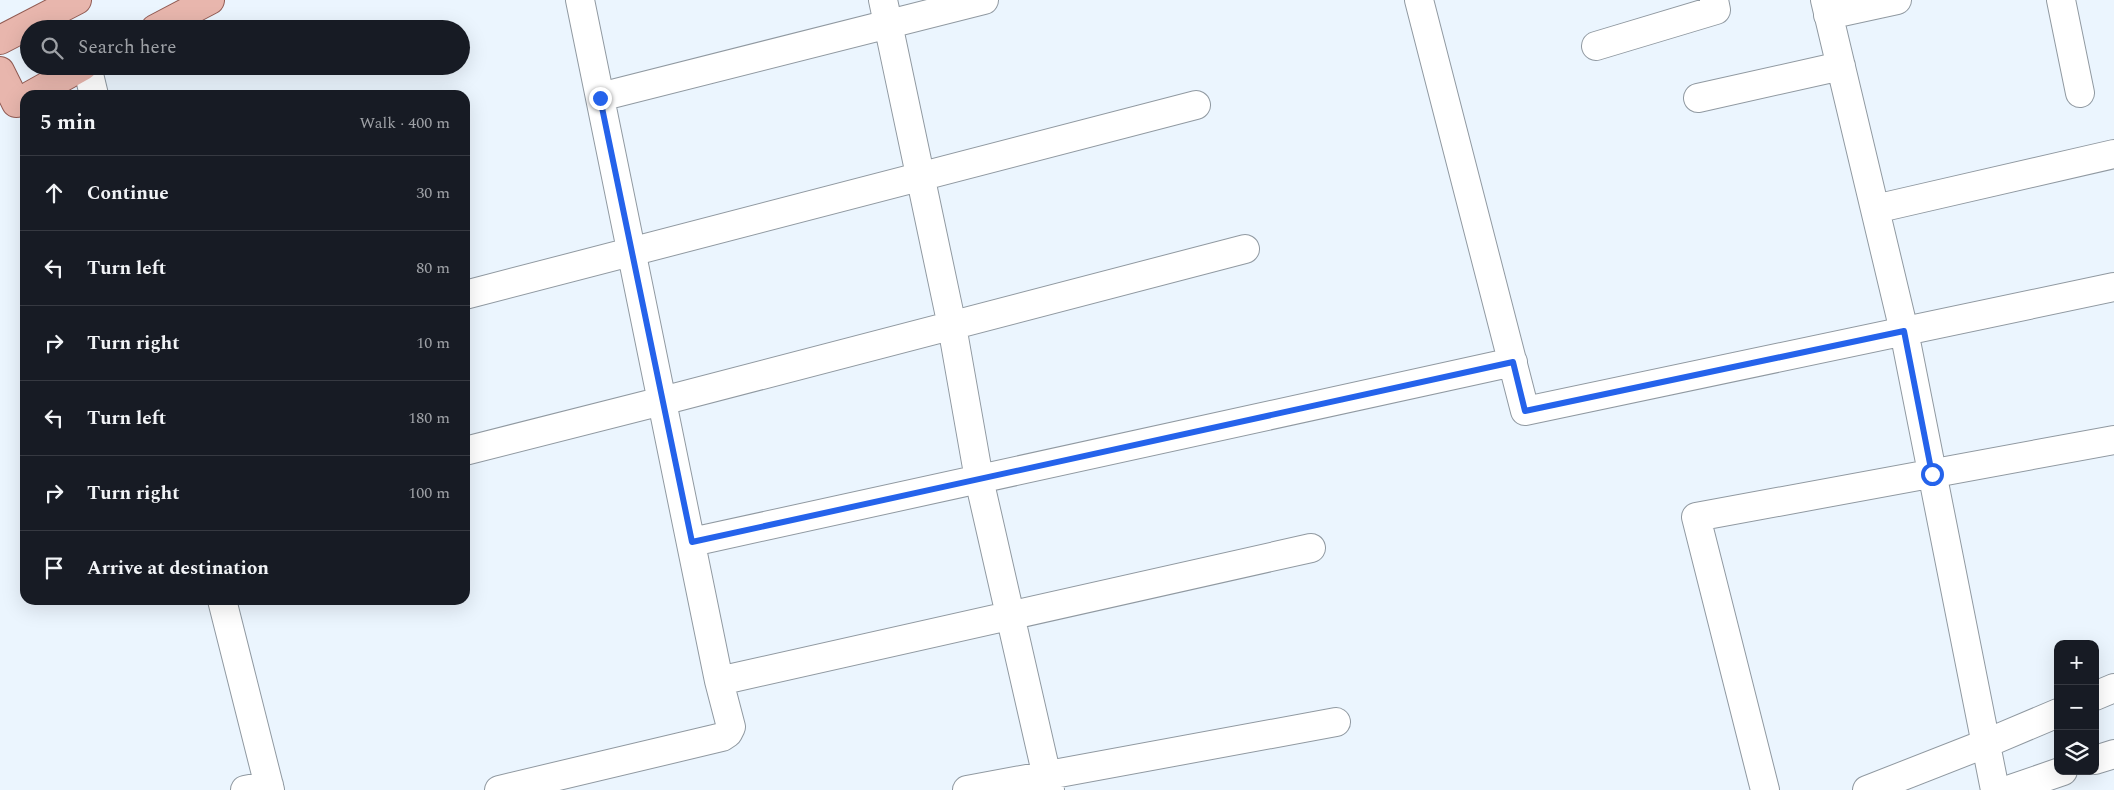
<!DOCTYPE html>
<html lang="en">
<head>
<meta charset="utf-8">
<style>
  body { margin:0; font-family:Spectral,serif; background:#242831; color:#f1f3f6 }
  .controls { position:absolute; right:15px; bottom:15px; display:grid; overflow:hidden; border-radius:10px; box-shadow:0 5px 20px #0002 }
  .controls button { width:45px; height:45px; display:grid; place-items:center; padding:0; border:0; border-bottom:1px solid #363941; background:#171b24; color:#f1f3f6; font:25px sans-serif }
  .stop { position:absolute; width:15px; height:15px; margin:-11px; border:4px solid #2563eb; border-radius:50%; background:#fff }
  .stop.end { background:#2563eb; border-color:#fff; box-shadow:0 1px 5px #0008 }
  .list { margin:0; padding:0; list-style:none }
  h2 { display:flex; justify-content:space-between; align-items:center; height:65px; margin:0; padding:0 20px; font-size:21px }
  h2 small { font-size:16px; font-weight:400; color:#9ea1a6 }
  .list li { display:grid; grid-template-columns:32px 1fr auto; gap:15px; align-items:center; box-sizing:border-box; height:75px; padding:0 20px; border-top:1px solid #363941 }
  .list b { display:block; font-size:19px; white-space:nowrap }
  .list em { font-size:16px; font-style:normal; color:#9ea1a6 }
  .icon { flex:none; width:28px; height:28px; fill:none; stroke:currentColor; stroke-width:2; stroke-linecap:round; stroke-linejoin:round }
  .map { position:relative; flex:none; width:2114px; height:790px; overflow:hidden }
  .search { position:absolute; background:#171b24; box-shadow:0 5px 20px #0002; left:20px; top:20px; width:450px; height:55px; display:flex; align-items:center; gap:12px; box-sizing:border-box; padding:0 18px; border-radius:28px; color:#9ea1a6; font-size:19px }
  .panel { position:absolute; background:#171b24; box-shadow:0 5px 20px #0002; left:20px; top:90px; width:450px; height:515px; border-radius:15px }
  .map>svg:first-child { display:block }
</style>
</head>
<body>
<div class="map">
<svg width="2114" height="790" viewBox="0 0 2114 790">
  <rect width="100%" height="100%" fill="#ebf5fe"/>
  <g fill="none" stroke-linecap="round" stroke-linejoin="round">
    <!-- minor casing -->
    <g stroke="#9099a1" stroke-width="30">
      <path id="minor" d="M 883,0 L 952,326 L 979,479 L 1050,790
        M 1419,0 L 1525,411 L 2114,287
        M 1825,0 L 1904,331 L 1995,790
        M 2061,0 L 2080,93
        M 1828,15 L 1897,0
        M 1596,46 L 1716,10 L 1714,0
        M 87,66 L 94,95
        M 600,97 L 984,0
        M 1698,98 L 1841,66
        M 1875,209 L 2114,154
        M 465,295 L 1196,105
        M 465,451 L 662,401 L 1245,249
        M 692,542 L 1513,362
        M 222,600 L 270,790
        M 719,681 L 1311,548
        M 2095,696 L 2114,688
        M 2095,760 L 2114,754
        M 245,790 L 269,785
        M 499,790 L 722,737 L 728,733 L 731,727 L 719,681 L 580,0
        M 967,790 L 1336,722
        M 1765,790 L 1696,517 L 2114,440
        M 1867,790 L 1987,743 L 2058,713
        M 2008,790 L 2063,771"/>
    </g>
    <!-- major casing -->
    <g stroke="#915b53" stroke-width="30">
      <path id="major" d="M 155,29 L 210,0
        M 0,40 L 77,0
        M 0,71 L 16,103
        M 31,95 L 83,66"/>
    </g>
    <!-- minor -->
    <use href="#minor" stroke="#fff" stroke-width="28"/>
    <!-- major -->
    <use href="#major" stroke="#e8b6ad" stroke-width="28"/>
  </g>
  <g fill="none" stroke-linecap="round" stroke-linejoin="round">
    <!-- route -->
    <path stroke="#2563eb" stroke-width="6" d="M 600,98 L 692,542 L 1513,362 L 1525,411 L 1904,331 L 1932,474"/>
  </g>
</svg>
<div class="controls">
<button>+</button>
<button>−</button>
<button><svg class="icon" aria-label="layers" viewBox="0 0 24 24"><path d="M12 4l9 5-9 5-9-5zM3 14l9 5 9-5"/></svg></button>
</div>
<div class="stop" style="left:1932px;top:474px"></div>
<div class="stop end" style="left:600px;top:98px"></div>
<div class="search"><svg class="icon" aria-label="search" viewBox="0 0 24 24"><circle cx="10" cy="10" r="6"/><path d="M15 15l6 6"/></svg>Search here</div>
<section class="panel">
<h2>5 min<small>Walk · 400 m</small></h2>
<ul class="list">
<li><svg class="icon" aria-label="ahead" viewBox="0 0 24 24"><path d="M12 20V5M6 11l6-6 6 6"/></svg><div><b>Continue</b></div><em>30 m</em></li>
<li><svg class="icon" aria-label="left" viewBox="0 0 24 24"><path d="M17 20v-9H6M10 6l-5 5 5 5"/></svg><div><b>Turn left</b></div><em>80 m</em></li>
<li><svg class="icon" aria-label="right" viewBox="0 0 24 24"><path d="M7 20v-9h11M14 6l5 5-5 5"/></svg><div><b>Turn right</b></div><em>10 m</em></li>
<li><svg class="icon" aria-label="left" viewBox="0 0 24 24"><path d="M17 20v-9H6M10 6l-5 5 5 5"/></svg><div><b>Turn left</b></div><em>180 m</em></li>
<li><svg class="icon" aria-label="right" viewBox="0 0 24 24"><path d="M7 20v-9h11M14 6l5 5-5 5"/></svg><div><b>Turn right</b></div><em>100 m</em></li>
<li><svg class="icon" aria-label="arrive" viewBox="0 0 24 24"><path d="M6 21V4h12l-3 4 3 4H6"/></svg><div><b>Arrive at destination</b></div></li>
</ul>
</section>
</div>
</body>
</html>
